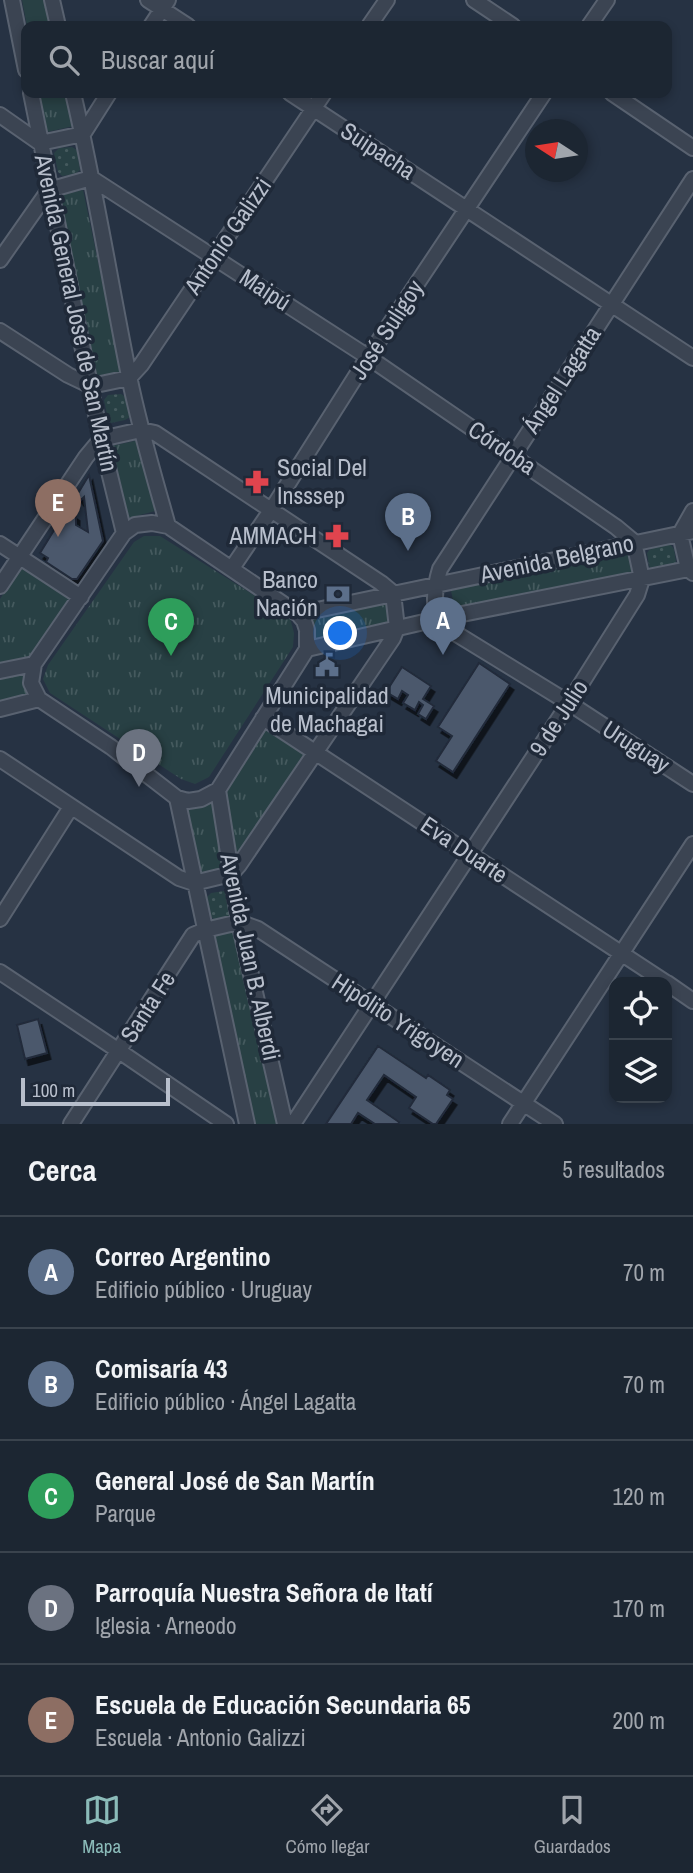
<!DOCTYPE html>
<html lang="es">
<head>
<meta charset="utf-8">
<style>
  body { margin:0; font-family:"Archivo Narrow",sans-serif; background:#252e3a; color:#f1f3f6 }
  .controls { position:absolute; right:21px; bottom:21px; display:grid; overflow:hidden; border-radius:14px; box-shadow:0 4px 10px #0003 }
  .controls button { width:63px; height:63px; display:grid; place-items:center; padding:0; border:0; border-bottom:2px solid #3a434d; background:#1c2632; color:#f1f3f6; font:35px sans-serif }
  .compass { position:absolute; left:525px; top:119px; width:63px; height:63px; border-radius:50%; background:#1c2632; box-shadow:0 4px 10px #0003; rotate:282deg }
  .scale { position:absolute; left:21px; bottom:18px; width:149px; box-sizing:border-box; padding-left:7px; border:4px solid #b8bfcc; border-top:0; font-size:19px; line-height:24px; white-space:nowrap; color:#b8bfcc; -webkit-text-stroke:5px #1f2938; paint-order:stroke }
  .you { position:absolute; left:341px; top:634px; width:24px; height:24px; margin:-18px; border:5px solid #fff; border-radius:50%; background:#1a73e8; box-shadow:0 0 0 10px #1a73e833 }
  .badge { display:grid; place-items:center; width:46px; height:46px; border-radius:50%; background:#8bbbb9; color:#fff; font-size:23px; font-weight:700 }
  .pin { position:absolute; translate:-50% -58px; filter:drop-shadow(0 2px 4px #0008) }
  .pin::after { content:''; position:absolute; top:37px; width:24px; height:21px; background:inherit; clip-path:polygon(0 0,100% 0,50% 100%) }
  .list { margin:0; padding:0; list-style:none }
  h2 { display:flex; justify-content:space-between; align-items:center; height:91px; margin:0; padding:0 28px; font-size:30px }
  h2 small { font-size:23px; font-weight:400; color:#a0a5ac }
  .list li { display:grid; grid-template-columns:46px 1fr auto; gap:21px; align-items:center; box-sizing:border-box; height:112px; padding:0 28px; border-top:2px solid #3a434d }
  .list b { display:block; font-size:26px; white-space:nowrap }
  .list p { margin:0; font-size:23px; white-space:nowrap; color:#a0a5ac }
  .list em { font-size:23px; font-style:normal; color:#a0a5ac }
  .icon { flex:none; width:38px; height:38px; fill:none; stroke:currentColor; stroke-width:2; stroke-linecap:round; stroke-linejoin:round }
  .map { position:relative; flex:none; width:693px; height:1124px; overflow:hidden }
  .search { position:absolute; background:#1c2632; box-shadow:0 4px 10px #0003; left:21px; right:21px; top:21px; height:77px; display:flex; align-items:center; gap:18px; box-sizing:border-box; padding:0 24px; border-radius:14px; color:#a0a5ac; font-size:26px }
  .sheet { height:651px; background:#1c2632 }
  nav { display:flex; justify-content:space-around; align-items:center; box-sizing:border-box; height:98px; border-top:2px solid #3a434d; background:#1c2632; font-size:19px; color:#a0a5ac }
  nav a { display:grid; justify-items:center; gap:4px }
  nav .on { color:#8bbbb9 }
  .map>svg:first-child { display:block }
</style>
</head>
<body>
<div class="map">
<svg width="693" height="1124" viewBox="0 0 693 1124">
  <defs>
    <pattern id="grass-dots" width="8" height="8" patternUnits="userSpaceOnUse" patternTransform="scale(1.75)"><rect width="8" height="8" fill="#284044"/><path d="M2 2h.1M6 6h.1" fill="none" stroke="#455a5e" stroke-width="1.8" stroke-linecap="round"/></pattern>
    <pattern id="park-tufts" width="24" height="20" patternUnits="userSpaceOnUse" patternTransform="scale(1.75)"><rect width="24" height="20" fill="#284044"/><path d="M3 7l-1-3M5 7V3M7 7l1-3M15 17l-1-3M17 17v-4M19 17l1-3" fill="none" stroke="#455a5e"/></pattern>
    <filter id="shadow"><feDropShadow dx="3.5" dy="6" stdDeviation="0" flood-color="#0009"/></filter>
  </defs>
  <rect width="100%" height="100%" fill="#263243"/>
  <!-- grass -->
  <path fill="url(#grass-dots)" d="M 72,147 L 77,150 L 80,170 L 75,174 L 62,176 L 58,172 L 54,153 L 59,148 Z
    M 121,394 L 126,397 L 130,417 L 125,420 L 111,423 L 108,419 L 104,400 L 108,395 Z
    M 670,544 L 674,549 L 676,562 L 672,566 L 653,570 L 649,566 L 647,553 L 651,548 Z
    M 224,891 L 229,894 L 232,914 L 227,918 L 214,920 L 211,916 L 207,897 L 211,893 Z"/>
  <!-- park -->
  <path fill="url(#park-tufts)" d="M 22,0 L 45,0 L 51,26 L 27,26 Z
    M 39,93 L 66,93 L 74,126 L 47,132 Z
    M 83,190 L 122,376 L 96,381 L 57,196 Z
    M 139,440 L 155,511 L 129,518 L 112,446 Z
    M 144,536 L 160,536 L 290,618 L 294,633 L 293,647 L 209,777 L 195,784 L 181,779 L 50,693 L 43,679 L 48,665 L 134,542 Z
    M 630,549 L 635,572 L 455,610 L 450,586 Z
    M 21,565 L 70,600 L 29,659 L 0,664 L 0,599 Z
    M 387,601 L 392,624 L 314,641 L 309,617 Z
    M 22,672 L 27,696 L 0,702 L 0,677 Z
    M 263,729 L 304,754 L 242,854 L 234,854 L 223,792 Z
    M 212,800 L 225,869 L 200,874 L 186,806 Z
    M 235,930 L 278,1123 L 275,1124 L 254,1124 L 213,935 Z"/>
  <!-- building -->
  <path fill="#4c596c" stroke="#212b3a" stroke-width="2" filter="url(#shadow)" d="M 89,475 L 103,541 L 77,579 L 72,579 L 46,562 L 48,558 L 40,553 L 67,509 L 76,515 L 76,525 L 88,532 L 84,497 L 81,500 L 77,495 Z
    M 479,663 L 510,684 L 453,772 L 436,761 L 452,736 L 438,727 Z
    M 402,667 L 431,686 L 423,699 L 434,706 L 426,719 L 418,714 L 423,705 L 419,702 L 415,710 L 403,703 L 408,695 L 402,691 L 398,699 L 386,692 Z
    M 38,1019 L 47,1053 L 25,1059 L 17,1025 Z
    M 378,1046 L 426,1078 L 428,1075 L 450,1090 L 447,1095 L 453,1099 L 436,1124 L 433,1124 L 409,1108 L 416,1097 L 384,1075 L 367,1100 L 399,1122 L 398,1124 L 375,1124 L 358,1113 L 351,1124 L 326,1124 Z"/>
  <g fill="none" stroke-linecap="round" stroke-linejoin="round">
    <!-- minor casing -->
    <g stroke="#596270" stroke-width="18">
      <path id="minor" d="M 12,0 L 26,70
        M 52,0 L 58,26
        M 148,0 L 188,26
        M 474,0 L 513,26
        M 151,26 L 168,0
        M 369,26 L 387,0
        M 589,26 L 607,0
        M 31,93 L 101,439 L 124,533
        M 73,93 C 95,186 110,282 129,376 C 139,426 154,476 168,526
        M 290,93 L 693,358
        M 612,93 L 693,148
        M 0,115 L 40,143 L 83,134 L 109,93
        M 693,179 L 440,569 C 435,585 431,611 442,625 L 569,703 L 693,784
        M 0,260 L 49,190 L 91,178 L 368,357 L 616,527 L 634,542 L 642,579 L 637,595 L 569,703 L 293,1124
        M 0,331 L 68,375 L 91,386 L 129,378 L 141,365 L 324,93
        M 693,511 L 680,534 L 688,569 L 693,573
        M 152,523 L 168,526 L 298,614 L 304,621 L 307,630 L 307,649 L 218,790 L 201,799 L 188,801 L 177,798 L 111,747 L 39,699 L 31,683 L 34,664 L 124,533 L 135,525 Z
        M 0,544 L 81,597
        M 232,568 L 272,509 L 368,357 L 544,93
        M 0,586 L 86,457 L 101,439 L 141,430 L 155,433 L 381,583 L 393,593 L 397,628 L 393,638 L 239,865 L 231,874 L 194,883 L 179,878 L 0,759
        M 298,614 L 693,531
        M 307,649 L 437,619 L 693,568
        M 0,671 L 34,664
        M 0,709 L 39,699
        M 263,718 L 665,982
        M 218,790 L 239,922 L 285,1124
        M 177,798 L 247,1124
        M 0,919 L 71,807
        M 0,972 L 119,1051 L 226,1124
        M 667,983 L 693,1001
        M 71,1124 L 193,935 L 205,930 L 239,922 L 258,929 L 555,1124
        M 510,1124 L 693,844"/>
    </g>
    <!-- minor -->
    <use href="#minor" stroke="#3b4452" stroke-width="14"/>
  </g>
  <!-- icons -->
  <defs>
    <g id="pharmacy-bare" transform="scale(1.89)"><path d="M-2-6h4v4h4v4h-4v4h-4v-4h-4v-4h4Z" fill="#e0444e" stroke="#1f2938" stroke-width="2.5" paint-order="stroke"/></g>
    <g id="bank-bare" transform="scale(1.89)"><path d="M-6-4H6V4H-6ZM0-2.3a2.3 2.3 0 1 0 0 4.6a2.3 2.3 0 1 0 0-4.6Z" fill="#5c6f8a" stroke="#1f2938" stroke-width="2.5" paint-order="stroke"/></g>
    <g id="civic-bare" transform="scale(1.89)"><path d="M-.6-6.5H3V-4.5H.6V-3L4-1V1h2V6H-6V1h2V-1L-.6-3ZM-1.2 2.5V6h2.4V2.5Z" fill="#5c6f8a" stroke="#1f2938" stroke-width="2.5" paint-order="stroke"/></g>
  </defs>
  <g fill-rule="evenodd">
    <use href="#pharmacy-bare" x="257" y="482"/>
    <use href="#pharmacy-bare" x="337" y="536"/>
    <use href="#bank-bare" x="338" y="594"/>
    <use href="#civic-bare" x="327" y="665"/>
  </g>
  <g text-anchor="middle" stroke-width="7" stroke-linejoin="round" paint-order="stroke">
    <!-- street labels -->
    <g font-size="24" fill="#b8bfcc" stroke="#1f2938">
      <text transform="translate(378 151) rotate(33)" y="8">Suipacha</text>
      <text transform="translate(228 236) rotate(-56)" y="8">Antonio Galizzi</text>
      <text transform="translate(265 290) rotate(33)" y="8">Maipú</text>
      <text transform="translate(76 313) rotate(78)" y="8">Avenida General José de San Martín</text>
      <text transform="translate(387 330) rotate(-57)" y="8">José Suligoy</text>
      <text transform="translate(562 380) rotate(-57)" y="8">Ángel Lagatta</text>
      <text transform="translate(502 448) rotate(34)" y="8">Córdoba</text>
      <text transform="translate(557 559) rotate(-12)" y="8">Avenida Belgrano</text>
      <text transform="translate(559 718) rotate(-57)" y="8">9 de Julio</text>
      <text transform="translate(636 747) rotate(33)" y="8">Uruguay</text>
      <text transform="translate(464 850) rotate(34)" y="8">Eva Duarte</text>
      <text transform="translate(250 957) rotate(78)" y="8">Avenida Juan B. Alberdi</text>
      <text transform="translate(148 1007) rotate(-57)" y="8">Santa Fe</text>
      <text transform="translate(398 1021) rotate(33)" y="8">Hipólito Yrigoyen</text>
    </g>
    <!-- poi labels -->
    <g font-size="24" fill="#b8bfcc" stroke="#1f2938" text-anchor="end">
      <text x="277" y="476" text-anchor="start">Social Del<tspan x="277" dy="28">Insssep</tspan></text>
      <text x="317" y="544">AMMACH</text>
      <text x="318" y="588">Banco<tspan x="318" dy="28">Nación</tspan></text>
      <text x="327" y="704" text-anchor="middle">Municipalidad<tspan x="327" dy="28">de Machagai</tspan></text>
    </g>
  </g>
</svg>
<div class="controls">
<button><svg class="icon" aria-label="locate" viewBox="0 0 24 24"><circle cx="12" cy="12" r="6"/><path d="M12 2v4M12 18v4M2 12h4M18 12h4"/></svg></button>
<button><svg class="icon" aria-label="layers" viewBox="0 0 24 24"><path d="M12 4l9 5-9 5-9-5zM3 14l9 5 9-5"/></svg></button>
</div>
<svg class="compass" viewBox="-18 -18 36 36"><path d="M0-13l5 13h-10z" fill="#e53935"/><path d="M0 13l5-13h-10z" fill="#a0a5ac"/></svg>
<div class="scale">100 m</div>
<div class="you"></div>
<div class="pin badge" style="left:443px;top:655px;background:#5c6f8a">A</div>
<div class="pin badge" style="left:408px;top:551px;background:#5c6f8a">B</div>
<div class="pin badge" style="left:171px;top:656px;background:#2e9e5b">C</div>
<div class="pin badge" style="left:139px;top:787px;background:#6b7280">D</div>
<div class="pin badge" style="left:58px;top:537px;background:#8d6e63">E</div>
<div class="search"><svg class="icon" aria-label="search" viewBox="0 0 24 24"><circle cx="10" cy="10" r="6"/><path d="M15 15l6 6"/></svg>Buscar aquí</div>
</div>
<section class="sheet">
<h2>Cerca<small>5 resultados</small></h2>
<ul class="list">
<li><span class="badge" style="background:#5c6f8a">A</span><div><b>Correo Argentino</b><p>Edificio público · Uruguay</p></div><em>70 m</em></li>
<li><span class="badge" style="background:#5c6f8a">B</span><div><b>Comisaría 43</b><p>Edificio público · Ángel Lagatta</p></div><em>70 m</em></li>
<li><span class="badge" style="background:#2e9e5b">C</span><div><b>General José de San Martín</b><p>Parque</p></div><em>120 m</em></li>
<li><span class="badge" style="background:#6b7280">D</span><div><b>Parroquía Nuestra Señora de Itatí</b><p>Iglesia · Arneodo</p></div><em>170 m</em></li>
<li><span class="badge" style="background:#8d6e63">E</span><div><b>Escuela de Educación Secundaria 65</b><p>Escuela · Antonio Galizzi</p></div><em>200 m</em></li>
</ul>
</section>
<nav>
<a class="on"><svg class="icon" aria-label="map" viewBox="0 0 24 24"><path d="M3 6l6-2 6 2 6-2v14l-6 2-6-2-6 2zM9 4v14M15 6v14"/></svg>Mapa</a>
<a><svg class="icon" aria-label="directions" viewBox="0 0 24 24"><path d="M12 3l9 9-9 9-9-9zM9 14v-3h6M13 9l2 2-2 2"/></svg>Cómo llegar</a>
<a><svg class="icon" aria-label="saved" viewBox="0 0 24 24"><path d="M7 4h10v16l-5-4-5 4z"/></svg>Guardados</a>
</nav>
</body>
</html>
